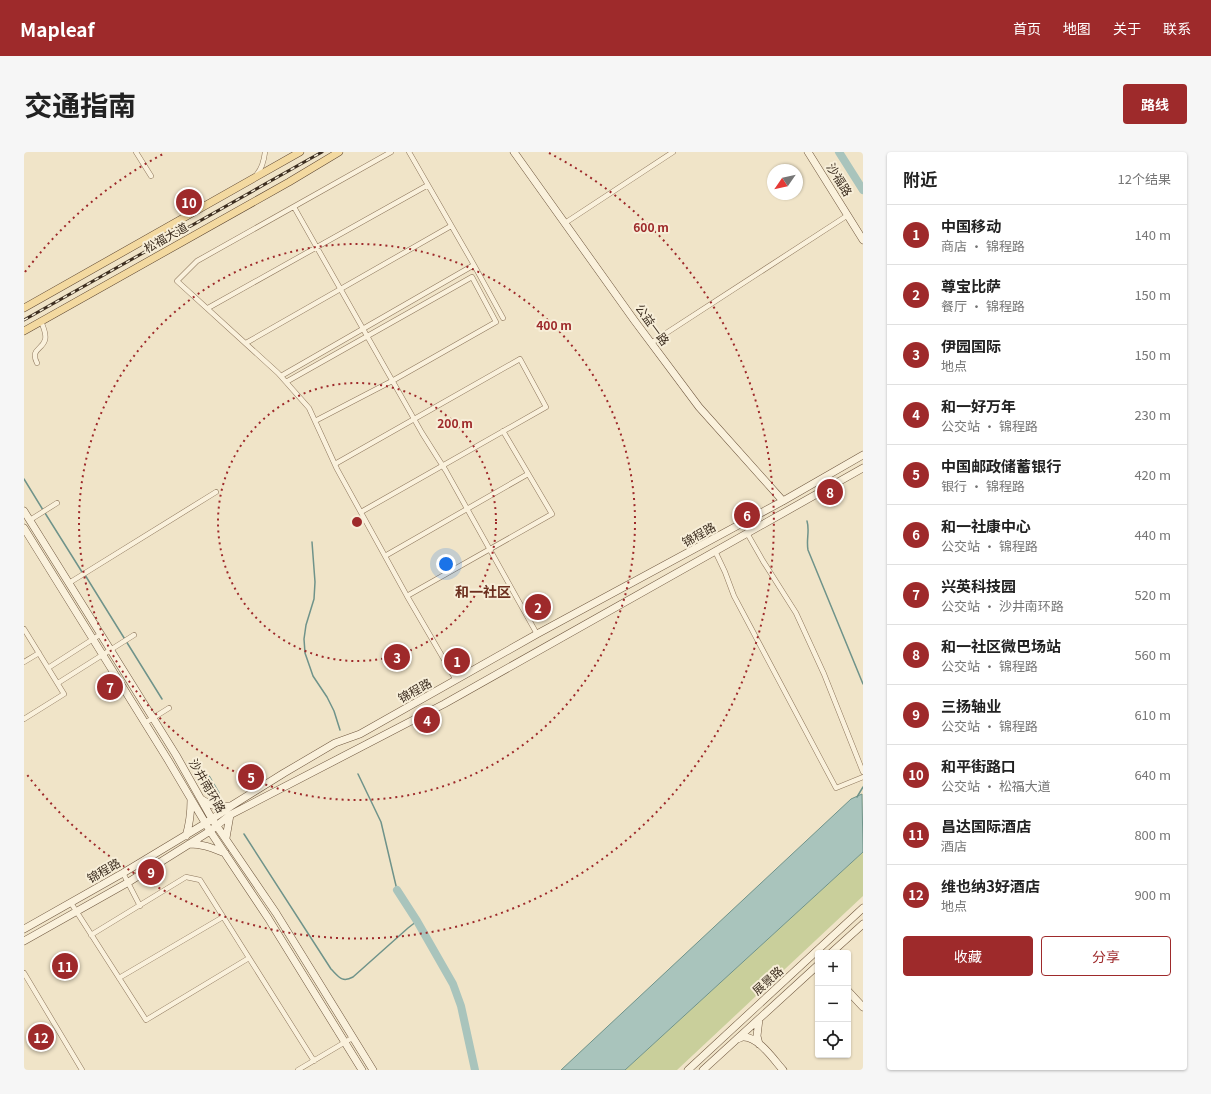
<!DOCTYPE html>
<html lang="zh">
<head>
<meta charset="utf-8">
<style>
  body { margin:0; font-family:Georgia,"Noto Sans SC",serif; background:#f6f6f6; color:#222 }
  .controls { position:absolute; right:12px; bottom:12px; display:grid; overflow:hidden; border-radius:4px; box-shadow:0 1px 3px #0004 }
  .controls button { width:36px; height:36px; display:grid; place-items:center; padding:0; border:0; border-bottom:1px solid #e0e0e0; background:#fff; color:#222; font:20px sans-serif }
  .compass { position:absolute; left:743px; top:12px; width:36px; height:36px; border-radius:50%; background:#fff; box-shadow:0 1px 3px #0004; rotate:236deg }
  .you { position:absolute; left:422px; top:412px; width:14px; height:14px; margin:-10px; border:3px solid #fff; border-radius:50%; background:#1a73e8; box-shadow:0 0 0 6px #1a73e833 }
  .badge { display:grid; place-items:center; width:26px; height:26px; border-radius:50%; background:#9e2a2b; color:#fff; font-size:13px; font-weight:700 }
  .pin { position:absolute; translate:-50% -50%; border:2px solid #fff; box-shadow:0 1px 4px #0006 }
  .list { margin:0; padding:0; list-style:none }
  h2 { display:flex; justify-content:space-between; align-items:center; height:52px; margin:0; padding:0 16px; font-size:17px }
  h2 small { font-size:13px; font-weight:400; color:#767676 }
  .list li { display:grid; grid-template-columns:26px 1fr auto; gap:12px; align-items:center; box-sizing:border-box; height:60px; padding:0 16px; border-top:1px solid #e0e0e0 }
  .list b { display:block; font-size:15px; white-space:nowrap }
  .list p { margin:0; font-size:13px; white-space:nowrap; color:#767676 }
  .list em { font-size:13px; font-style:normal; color:#767676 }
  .actions { display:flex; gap:8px; padding:12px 16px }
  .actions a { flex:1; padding:9px 0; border:1px solid #9e2a2b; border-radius:4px; text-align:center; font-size:14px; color:#9e2a2b }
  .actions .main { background:#9e2a2b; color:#fff }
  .icon { flex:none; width:22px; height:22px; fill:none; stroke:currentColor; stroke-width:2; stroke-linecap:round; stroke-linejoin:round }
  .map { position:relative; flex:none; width:839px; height:918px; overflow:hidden; border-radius:4px }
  header { display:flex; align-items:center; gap:24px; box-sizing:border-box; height:56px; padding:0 20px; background:#9e2a2b; color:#fff }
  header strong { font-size:19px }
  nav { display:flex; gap:22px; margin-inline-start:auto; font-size:14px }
  .intro { display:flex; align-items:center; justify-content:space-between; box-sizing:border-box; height:96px; padding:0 24px }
  h1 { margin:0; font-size:28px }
  .button { padding:10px 18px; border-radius:4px; background:#9e2a2b; color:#fff; font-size:14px; font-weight:700 }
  main { display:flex; gap:24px; padding:0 24px }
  aside { flex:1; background:#fff; border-radius:4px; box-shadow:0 1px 3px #0004 }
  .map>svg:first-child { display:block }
</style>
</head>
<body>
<header>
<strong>Mapleaf</strong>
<nav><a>首页</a><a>地图</a><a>关于</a><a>联系</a></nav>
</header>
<div class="intro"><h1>交通指南</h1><a class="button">路线</a></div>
<main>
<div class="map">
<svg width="839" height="918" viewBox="0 0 839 918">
  <rect width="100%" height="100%" fill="#f0e4c8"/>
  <!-- green -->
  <path fill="#c9cf9b" d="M 839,700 L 839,744 L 653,918 L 601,918 Z"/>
  <!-- water -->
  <path fill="#a9c4bc" stroke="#6f938a" d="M 838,642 L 839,700 L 601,918 L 537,918 L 827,647 Z"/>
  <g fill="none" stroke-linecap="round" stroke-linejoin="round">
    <!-- stream -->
    <path stroke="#6f938a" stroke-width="1.5" d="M 0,327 L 19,358
      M 21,361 L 58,420
      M 783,369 C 786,379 782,387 784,398 L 839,532
      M 288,390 L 291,430 L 290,447 L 282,473 L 280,487 L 281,501 L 289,524 L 303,545 L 310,559 L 316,578
      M 61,423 L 138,547
      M 334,622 L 357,670 L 373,738
      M 185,624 L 195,641
      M 833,645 L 839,635
      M 220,682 L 307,817 C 315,825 318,831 329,825 L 384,776 L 393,769"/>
    <!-- river -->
    <path stroke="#a9c4bc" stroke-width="8" d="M 815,0 L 839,38
      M 373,738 L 393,769 L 429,832 L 437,854 L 451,918"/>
    <!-- street casing -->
    <g stroke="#8d765c" stroke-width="5.5">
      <path id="street" d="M 112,0 L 127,24
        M 367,0 L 173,109 L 153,129 L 254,221 L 285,256 L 313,317 L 383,444 L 432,528
        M 385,0 L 450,113 L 479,166
        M 233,22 C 238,16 240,9 241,0
        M 270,55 L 398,281 L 422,319 L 513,482
        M 541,71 L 649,0
        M 184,156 L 404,33
        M 222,191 L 427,74
        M 627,191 L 824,63
        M 13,211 C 6,197 18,198 21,188 C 23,182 19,175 17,169
        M 257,224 L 450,113
        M 262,230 L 448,125 L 472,170 L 368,229 L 291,269
        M 311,312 L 496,207 L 522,255 L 337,360
        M 6,368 L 33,351
        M 723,381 L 739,409 L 772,461 L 800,522 L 839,620
        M 691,399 L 701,420 L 710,444 L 812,636 L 839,625
        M 361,404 L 504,322
        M 45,431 L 192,340
        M 383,444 L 528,362 L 479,279
        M 0,477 L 40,542 L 0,567
        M 0,510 L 15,501
        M 24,516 L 77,482
        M 34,531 L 110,483
        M 121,571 L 145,556
        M 99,721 L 116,754
        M 47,751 L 122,868 L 225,806
        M 67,783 L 162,725 L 176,728 L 290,909
        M 0,821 L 58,918
        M 95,826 L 199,765
        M 274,918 L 328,886"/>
    </g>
    <!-- secondary casing -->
    <g stroke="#6f573f" stroke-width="8">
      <path id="secondary" d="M 490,0 L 610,168 L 675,255 L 759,349
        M 784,0 L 839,88
        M 0,359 L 152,603 L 188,667 L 252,761 L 349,918
        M 0,376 L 144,608 L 186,679 L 244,766 L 338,918
        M 177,647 C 188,654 192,655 205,654
        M 162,684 C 166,671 167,660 167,647
        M 202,686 L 206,663
        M 165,692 C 180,692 188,696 201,701
        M 0,777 L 99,721 L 182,671 L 207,654 L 260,621 L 311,591 L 336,582 L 513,482 L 759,349 L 839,303
        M 0,789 L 103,731 L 186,679 L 206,663 L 420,552 L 839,316
        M 807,801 L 839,772
        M 824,839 L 839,855
        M 735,867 L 733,884 L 735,892
        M 713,887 C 715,887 717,885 719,885 C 734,884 750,908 759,918
        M 664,918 L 839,756
        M 679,918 L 794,813"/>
    </g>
    <!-- primary casing -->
    <g stroke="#5b4430" stroke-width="8">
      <path id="primary" d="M 0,156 L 276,0
        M 0,179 L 265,30 L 315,0"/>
    </g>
    <!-- street -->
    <use href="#street" stroke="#faf1dc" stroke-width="4.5"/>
    <!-- secondary -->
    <use href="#secondary" stroke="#faf1dc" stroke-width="7"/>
    <!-- primary -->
    <use href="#primary" stroke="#f3d9a0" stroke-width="7"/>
    <!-- rail casing -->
    <g stroke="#3d2e20" stroke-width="3">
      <path id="rail" d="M 0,168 L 298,0"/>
    </g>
    <!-- rail -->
    <use href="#rail" stroke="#f7eed8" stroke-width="1.5" stroke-dasharray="4.5" stroke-linecap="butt"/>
  </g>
  <!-- distance rings -->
  <g fill="none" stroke="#9e2a2b" stroke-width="2" stroke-dasharray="2 4">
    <circle cx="333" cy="370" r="139"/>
    <circle cx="333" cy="370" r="278"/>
    <path d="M1 120A416 416 0 0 1 141 1M525 1A416 416 0 1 1 1 620"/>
  </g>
  <g text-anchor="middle" stroke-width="4" stroke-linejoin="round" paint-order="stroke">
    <!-- street labels -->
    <g font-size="12" fill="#3d2e20" stroke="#f7eed8">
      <text transform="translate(815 28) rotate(58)" y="4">沙福路</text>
      <text transform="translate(142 86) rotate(-29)" y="4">松福大道</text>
      <text transform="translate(628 173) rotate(54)" y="4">公益一路</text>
      <text transform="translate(675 383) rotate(-29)" y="4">锦程路</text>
      <text transform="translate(391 539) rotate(-29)" y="4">锦程路</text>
      <text transform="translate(183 634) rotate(60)" y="4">沙井南环路</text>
      <text transform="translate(80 719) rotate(-30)" y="4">锦程路</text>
      <text transform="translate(744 829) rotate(-42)" y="4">展景路</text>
    </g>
    <!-- quarter labels -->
    <g font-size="14" font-weight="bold" fill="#6b2e1e" stroke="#f7eed8">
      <text x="459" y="445">和一社区</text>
    </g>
  </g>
  <circle cx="333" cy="370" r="6" fill="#9e2a2b" stroke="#f7eed8" stroke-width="2"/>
  <g font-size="12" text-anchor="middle" font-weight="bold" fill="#9e2a2b" stroke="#f7eed8" stroke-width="4" stroke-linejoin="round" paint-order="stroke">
    <text x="627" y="80">600 m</text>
    <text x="530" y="178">400 m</text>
    <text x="431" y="276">200 m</text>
  </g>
</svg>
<div class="controls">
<button>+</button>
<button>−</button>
<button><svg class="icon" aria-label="locate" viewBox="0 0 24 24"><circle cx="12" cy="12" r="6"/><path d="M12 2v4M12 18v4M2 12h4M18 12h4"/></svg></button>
</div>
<svg class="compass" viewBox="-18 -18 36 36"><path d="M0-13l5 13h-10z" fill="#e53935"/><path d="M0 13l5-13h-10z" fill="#767676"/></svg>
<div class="you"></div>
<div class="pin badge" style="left:433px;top:509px">1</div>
<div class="pin badge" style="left:514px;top:455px">2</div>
<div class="pin badge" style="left:373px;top:505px">3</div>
<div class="pin badge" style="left:403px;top:568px">4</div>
<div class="pin badge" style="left:227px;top:625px">5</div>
<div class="pin badge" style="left:723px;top:363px">6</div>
<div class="pin badge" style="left:86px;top:535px">7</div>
<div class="pin badge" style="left:806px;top:340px">8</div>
<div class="pin badge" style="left:127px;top:720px">9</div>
<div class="pin badge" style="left:165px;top:50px">10</div>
<div class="pin badge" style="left:41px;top:814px">11</div>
<div class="pin badge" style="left:17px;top:885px">12</div>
</div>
<aside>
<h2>附近<small>12个结果</small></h2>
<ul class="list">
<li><span class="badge">1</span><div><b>中国移动</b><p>商店 · 锦程路</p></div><em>140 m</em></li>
<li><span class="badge">2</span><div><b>尊宝比萨</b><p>餐厅 · 锦程路</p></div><em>150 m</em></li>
<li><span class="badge">3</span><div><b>伊园国际</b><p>地点</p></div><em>150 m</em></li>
<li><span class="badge">4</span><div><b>和一好万年</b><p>公交站 · 锦程路</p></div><em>230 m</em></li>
<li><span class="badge">5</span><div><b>中国邮政储蓄银行</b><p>银行 · 锦程路</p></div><em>420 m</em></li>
<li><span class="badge">6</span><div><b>和一社康中心</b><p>公交站 · 锦程路</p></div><em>440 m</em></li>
<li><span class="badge">7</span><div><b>兴英科技园</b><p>公交站 · 沙井南环路</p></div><em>520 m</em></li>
<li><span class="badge">8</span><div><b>和一社区微巴场站</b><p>公交站 · 锦程路</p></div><em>560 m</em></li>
<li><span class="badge">9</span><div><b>三扬轴业</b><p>公交站 · 锦程路</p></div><em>610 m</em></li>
<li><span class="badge">10</span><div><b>和平街路口</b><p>公交站 · 松福大道</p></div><em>640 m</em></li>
<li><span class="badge">11</span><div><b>昌达国际酒店</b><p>酒店</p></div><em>800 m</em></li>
<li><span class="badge">12</span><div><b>维也纳3好酒店</b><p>地点</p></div><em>900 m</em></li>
</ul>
<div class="actions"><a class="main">收藏</a><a>分享</a></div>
</aside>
</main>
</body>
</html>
